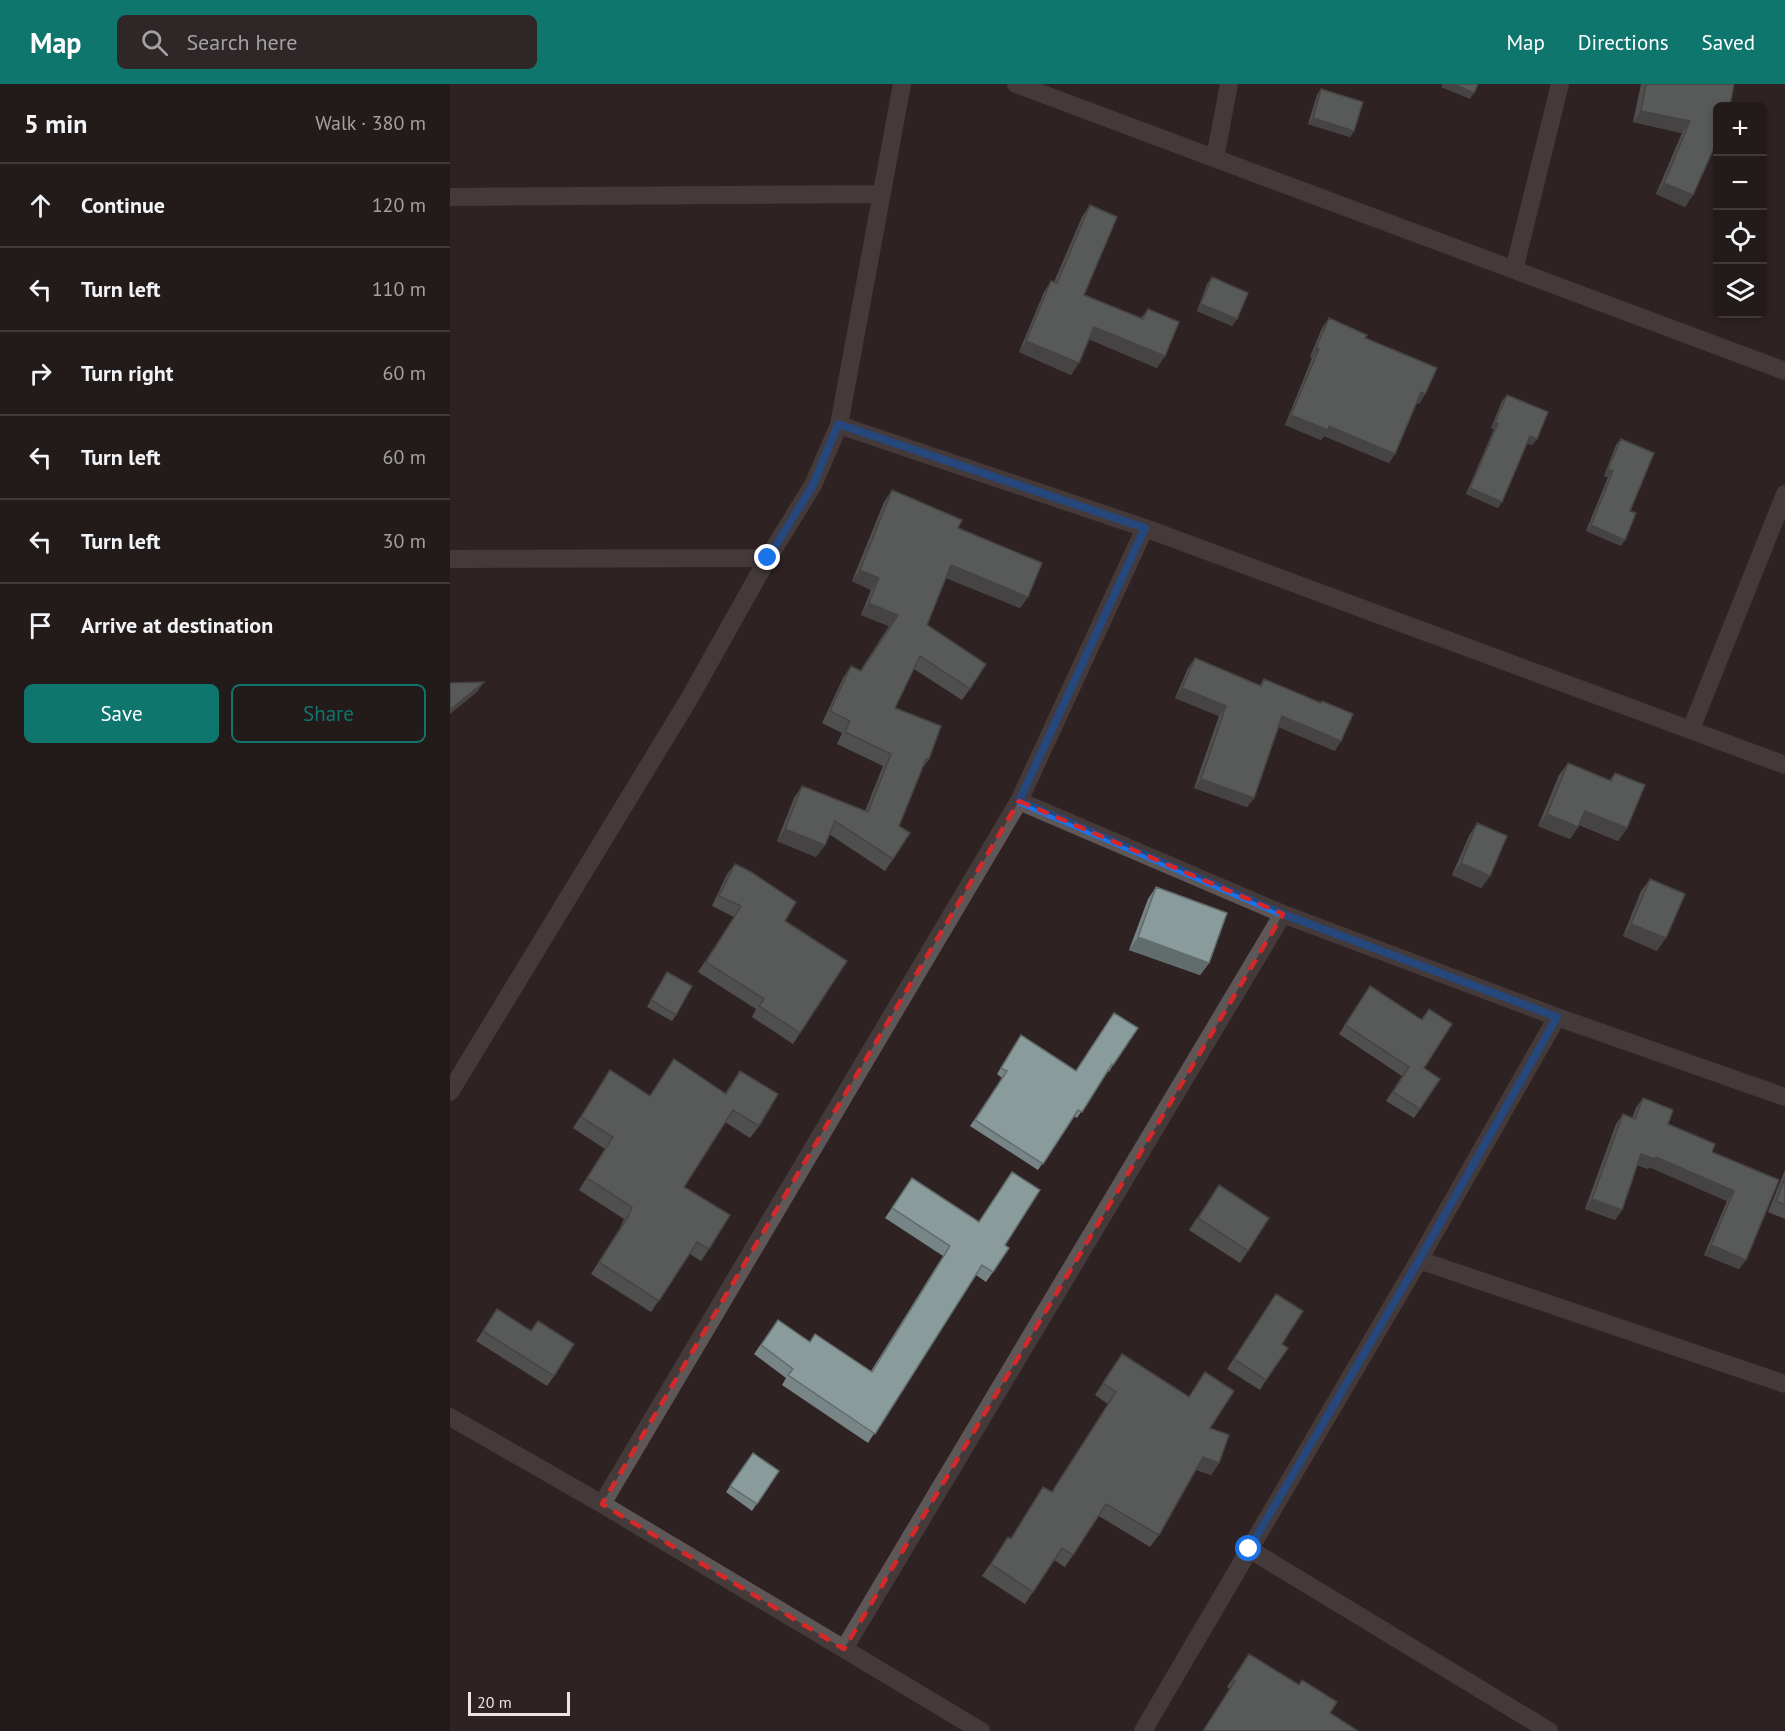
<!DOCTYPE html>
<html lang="en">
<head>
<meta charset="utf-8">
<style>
  body { margin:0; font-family:"PT Sans",sans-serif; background:#2f2727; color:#f1f3f6 }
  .controls { position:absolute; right:18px; top:18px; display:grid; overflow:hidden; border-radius:9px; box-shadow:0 3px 9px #0003 }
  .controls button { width:54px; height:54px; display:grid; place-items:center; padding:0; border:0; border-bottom:2px solid #403839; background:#231a1a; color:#f1f3f6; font:30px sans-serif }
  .scale { position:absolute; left:18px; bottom:15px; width:102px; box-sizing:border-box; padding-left:6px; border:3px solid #ede4e5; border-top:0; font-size:16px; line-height:21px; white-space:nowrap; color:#ede4e5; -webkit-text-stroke:4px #2f2223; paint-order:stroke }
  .stop { position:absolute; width:18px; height:18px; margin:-14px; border:4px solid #1a73e8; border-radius:50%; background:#fff }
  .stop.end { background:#1a73e8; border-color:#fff; box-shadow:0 2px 6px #0008 }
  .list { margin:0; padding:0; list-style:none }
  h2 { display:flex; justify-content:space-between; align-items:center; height:78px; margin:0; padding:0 24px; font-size:26px }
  h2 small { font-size:20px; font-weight:400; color:#a3a1a2 }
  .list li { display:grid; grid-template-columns:39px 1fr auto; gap:18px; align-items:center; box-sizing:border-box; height:84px; padding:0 24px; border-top:2px solid #403839 }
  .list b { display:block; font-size:22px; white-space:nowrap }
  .list em { font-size:20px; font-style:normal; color:#a3a1a2 }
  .actions { display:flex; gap:12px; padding:18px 24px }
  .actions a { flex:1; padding:14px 0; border:2px solid #0f766e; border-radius:9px; text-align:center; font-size:21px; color:#0f766e }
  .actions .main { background:#0f766e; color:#fff }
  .icon { flex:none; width:33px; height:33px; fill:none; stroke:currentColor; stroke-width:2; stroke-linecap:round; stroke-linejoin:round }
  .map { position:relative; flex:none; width:1335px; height:1647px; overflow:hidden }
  header { display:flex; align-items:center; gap:36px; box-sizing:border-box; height:84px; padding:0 30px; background:#0f766e; color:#fff }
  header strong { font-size:28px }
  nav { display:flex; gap:33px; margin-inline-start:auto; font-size:21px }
  .search { width:420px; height:54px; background:#2f2727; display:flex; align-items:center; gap:15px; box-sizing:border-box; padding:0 21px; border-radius:9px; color:#a3a1a2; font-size:22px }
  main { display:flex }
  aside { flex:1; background:#231a1a }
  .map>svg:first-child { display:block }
</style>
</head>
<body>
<header>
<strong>Map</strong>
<div class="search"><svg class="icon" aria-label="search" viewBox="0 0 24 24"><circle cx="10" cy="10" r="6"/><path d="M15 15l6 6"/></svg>Search here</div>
<nav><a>Map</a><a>Directions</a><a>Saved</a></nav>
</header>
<main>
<aside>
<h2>5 min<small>Walk · 380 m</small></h2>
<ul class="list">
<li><svg class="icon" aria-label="ahead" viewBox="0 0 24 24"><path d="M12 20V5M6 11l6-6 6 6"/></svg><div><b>Continue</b></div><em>120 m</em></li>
<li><svg class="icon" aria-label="left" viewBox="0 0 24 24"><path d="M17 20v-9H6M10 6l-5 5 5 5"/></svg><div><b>Turn left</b></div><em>110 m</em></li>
<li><svg class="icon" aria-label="right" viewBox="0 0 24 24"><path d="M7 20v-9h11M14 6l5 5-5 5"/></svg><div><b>Turn right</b></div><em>60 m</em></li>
<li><svg class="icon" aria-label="left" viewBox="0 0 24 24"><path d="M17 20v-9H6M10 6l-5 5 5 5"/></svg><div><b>Turn left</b></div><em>60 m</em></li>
<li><svg class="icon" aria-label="left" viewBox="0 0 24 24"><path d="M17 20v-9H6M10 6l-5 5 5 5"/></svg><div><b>Turn left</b></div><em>30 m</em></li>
<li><svg class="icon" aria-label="arrive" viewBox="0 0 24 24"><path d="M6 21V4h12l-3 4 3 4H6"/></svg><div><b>Arrive at destination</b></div></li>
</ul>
<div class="actions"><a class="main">Save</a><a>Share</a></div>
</aside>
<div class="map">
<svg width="1335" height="1647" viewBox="0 0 1335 1647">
  <rect width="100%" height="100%" fill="#2f2223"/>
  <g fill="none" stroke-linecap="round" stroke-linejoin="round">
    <!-- street -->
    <path stroke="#5e5758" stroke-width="18" d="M 566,0 L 1335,287
      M 765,74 L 779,0
      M 0,113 L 431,110
      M 1064,186 L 1110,0
      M 389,341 L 695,444 L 1335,681
      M 0,475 L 318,474
      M 1241,645 L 1335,410
      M 569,717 L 833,830 L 1107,933 L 1335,1013
      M 0,1008 L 239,615 L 318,474 L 363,401 L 389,341 L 452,0
      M 969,1176 L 1335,1300
      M 0,1333 L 152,1420 L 531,1647
      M 152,1420 L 569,717 L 695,444
      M 799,1465 L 1099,1647
      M 394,1565 L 833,830
      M 693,1647 L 969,1176 L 1107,933"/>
  </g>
  <!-- wall -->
  <path fill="#778586" d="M 1191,0 L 1284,0 L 1235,123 L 1206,110 L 1232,49 L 1183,38 Z
    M 871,5 L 904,47 L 900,53 L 858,40 L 867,11 Z
    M 640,121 L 634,211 L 691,234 L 698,225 L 707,284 L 639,255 L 621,291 L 569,268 L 594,208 L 601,197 L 604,198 L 632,133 Z
    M 762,193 L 787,235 L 782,242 L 747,227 L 757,200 Z
    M 879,234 L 915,254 L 975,310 L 969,320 L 967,319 L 939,379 L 874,352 L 871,356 L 835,341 L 862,274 L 860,273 L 872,244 Z
    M 1057,311 L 1087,355 L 1082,361 L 1077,359 L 1048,424 L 1016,410 L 1044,345 L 1041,344 L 1052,317 Z
    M 1171,355 L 1171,462 L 1136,447 L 1158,393 L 1154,392 L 1166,361 Z
    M 442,406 L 508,444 L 578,513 L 570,524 L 496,494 L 477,541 L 520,605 L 512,616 L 464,585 L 445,624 L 479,675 L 472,685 L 449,742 L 443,775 L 435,787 L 379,750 L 375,761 L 366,773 L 327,757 L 344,714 L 352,702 L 415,727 L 433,682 L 387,660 L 392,649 L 372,639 L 393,594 L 401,582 L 410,587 L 439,542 L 411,531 L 421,506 L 402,497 L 434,418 Z
    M 745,574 L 809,602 L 814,595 L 870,619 L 872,617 L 885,667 L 829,643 L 804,714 L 797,723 L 744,704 L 769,632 L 725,614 L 738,584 Z
    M 1118,679 L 1159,697 L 1165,689 L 1177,744 L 1168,757 L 1129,741 L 1120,755 L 1088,742 L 1109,691 Z
    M 1027,739 L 1040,792 L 1031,804 L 1002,791 L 1019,752 Z
    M 285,780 L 335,837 L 350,949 L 343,960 L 302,933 L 306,925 L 248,888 L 284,833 L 262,822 L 277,790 Z
    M 1200,795 L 1207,867 L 1173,852 L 1191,807 Z
    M 706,803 L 759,879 L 750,891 L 679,866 L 698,815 Z
    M 217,888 L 226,931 L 222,937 L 197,923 Z
    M 920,902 L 971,936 L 979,925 L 970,1025 L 964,1034 L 936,1017 L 952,992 L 889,950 Z
    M 664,929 L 663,981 L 659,988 L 658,987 L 627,1034 L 624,1032 L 588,1086 L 520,1042 L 552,994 L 547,990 L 571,951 L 626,987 Z
    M 224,975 L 275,1009 L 290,987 L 309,1042 L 300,1054 L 275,1038 L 234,1103 L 259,1165 L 251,1177 L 240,1170 L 201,1228 L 141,1190 L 170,1144 L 174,1135 L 129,1106 L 155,1065 L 123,1044 L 160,986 L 200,1012 Z
    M 1193,1014 L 1218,1040 L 1262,1068 L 1329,1096 L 1289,1185 L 1254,1171 L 1277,1117 L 1199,1083 L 1198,1085 L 1187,1081 L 1172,1126 L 1165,1136 L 1135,1125 L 1166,1040 L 1173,1030 L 1182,1034 L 1186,1024 Z
    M 1335,1086 L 1335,1135 L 1318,1128 Z
    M 462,1094 L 555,1161 L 543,1188 L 536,1198 L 526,1191 L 418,1359 L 332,1301 L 336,1294 L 304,1270 L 328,1236 L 359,1258 L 421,1287 L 493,1172 L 435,1134 Z
    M 769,1101 L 798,1167 L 790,1179 L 739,1146 Z
    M 826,1210 L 816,1296 L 810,1306 L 777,1285 Z
    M 47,1225 L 81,1247 L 88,1237 L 104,1292 L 97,1302 L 26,1257 Z
    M 672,1270 L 760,1344 L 769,1379 L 761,1391 L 746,1386 L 709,1451 L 700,1463 L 649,1432 L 615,1483 L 604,1476 L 575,1520 L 532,1492 L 558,1453 L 560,1455 L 593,1403 L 602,1408 L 658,1320 L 645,1311 Z
    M 303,1369 L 329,1387 L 302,1427 L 276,1408 Z
    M 799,1570 L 849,1600 L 887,1618 L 780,1605 L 777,1603 Z"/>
  <!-- shaded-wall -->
  <path fill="#616c6d" d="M 993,0 L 1004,0 L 1024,9 L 1020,15 L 991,3 Z
    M 1191,27 L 1240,37 L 1232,49 L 1183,38 Z
    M 863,34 L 904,47 L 900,53 L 858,40 Z
    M 1214,99 L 1243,111 L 1235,123 L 1206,110 Z
    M 751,220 L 787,235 L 782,242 L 747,227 Z
    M 644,243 L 715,272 L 707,284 L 636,254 Z
    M 576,257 L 629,279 L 621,291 L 569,268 Z
    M 866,264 L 869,265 L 862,274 L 860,273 Z
    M 971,308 L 975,310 L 969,320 L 965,318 Z
    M 841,331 L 879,342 L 945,370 L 939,379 L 874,352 L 871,356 L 835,341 Z
    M 1045,338 L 1048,339 L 1044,345 L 1041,344 Z
    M 1080,352 L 1087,355 L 1082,361 L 1075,359 Z
    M 1158,385 L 1163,387 L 1158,393 L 1154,392 Z
    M 1020,404 L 1052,418 L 1048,424 L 1016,410 Z
    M 1141,441 L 1175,456 L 1171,462 L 1136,447 Z
    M 501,481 L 578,513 L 570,524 L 493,492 Z
    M 410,486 L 429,494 L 421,506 L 402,497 Z
    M 419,519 L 448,531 L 439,542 L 411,531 Z
    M 34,598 L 27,608 L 0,630 L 0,626 Z
    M 732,604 L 776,622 L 769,632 L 725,614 Z
    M 832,632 L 891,657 L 885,667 L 826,642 Z
    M 751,695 L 804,714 L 797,723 L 744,704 Z
    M 1135,727 L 1177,744 L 1168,757 L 1127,739 Z
    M 1097,730 L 1128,743 L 1120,755 L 1088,742 Z
    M 335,745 L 375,761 L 366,773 L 327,757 Z
    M 1011,779 L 1040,792 L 1031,804 L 1002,791 Z
    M 1181,840 L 1216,854 L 1207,867 L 1173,852 Z
    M 688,853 L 759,879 L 750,891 L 679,866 Z
    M 1191,1070 L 1206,1073 L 1284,1107 L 1277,1117 L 1199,1083 L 1198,1085 L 1184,1080 Z
    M 1142,1115 L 1172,1126 L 1165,1136 L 1135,1125 Z
    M 1261,1161 L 1296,1176 L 1289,1185 L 1254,1171 Z
    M 753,1373 L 769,1379 L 761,1391 L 745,1385 Z"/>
  <!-- building -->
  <path fill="#8a9b9c" stroke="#616c6d" stroke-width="1.5" d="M 1004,0 L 1028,0 L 1024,9 Z
    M 1196,0 L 1284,0 L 1280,22 L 1268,22 L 1268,55 L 1243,111 L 1214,99 L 1240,37 L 1191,27 Z
    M 871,5 L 913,18 L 904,47 L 863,34 Z
    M 640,121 L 667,133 L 634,211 L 693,235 L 698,225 L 729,238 L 715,272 L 644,243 L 629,279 L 576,257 L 601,197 L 607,199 Z
    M 762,193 L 798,209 L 787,235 L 751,220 Z
    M 879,234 L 917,251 L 915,254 L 987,284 L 975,310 L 971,308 L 945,370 L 879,342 L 878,346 L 841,331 L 869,265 L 866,264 Z
    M 1057,311 L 1098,328 L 1087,355 L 1080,352 L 1052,418 L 1020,404 L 1048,339 L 1045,338 Z
    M 1171,355 L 1204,369 L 1180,427 L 1186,429 L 1175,456 L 1141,441 L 1163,387 L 1158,385 Z
    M 442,406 L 512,436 L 508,444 L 592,479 L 578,513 L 501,481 L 477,541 L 536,580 L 520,605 L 470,572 L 445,624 L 491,642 L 479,675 L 476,675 L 449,742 L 460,749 L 443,775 L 385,737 L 375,761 L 335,745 L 352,702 L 418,728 L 441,670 L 395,648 L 400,637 L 380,627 L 401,582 L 411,587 L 448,531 L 419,519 L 429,494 L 410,486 Z
    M 745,574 L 811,602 L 814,595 L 871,619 L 872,617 L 903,630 L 891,657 L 832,632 L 804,714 L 751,695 L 776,622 L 732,604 Z
    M 34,598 L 0,626 L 0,599 Z
    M 1118,679 L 1161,697 L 1165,689 L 1195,701 L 1177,744 L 1135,727 L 1128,743 L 1097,730 Z
    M 1027,739 L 1057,752 L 1040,792 L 1011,779 Z
    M 285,780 L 301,788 L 346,818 L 335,837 L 397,877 L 350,949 L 309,922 L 314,915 L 256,878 L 291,822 L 269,812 Z
    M 1200,795 L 1235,810 L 1216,854 L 1181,840 Z
    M 706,803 L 777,829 L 759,879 L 688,853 Z
    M 217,888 L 242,902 L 226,931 L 201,916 Z
    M 920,902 L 972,936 L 979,925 L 1002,940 L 974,984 L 990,995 L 970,1025 L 943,1008 L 959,983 L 895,941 Z
    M 664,929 L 688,944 L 663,981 L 662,980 L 632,1028 L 628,1026 L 593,1080 L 525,1036 L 557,987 L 551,984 L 571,951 L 626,987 Z
    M 224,975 L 276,1010 L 290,987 L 328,1010 L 309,1042 L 283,1026 L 234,1103 L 280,1131 L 259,1165 L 247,1158 L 209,1217 L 149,1178 L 178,1133 L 182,1123 L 137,1094 L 163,1053 L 131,1033 L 160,986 L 200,1012 Z
    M 1193,1014 L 1223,1026 L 1218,1040 L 1265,1060 L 1262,1068 L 1329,1096 L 1296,1176 L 1261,1161 L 1284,1107 L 1206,1073 L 1205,1075 L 1191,1070 L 1172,1126 L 1142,1115 L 1173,1030 L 1185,1035 Z
    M 562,1088 L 590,1106 L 555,1161 L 559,1164 L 543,1188 L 532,1181 L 425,1350 L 338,1291 L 343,1285 L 311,1261 L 328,1236 L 360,1258 L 365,1250 L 422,1288 L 500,1162 L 442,1124 L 462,1094 L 529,1138 Z
    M 1335,1094 L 1335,1121 L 1326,1117 Z
    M 769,1101 L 819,1134 L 798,1167 L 748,1134 Z
    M 826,1210 L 853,1227 L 832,1260 L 838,1264 L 816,1296 L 784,1275 Z
    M 47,1225 L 81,1247 L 88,1237 L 124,1260 L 104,1292 L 33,1247 Z
    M 672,1270 L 739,1313 L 755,1288 L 784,1307 L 760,1344 L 779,1351 L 769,1379 L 753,1373 L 709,1451 L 656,1420 L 623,1471 L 612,1464 L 583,1508 L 541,1480 L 558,1453 L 561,1455 L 593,1403 L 602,1408 L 666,1308 L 653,1299 Z
    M 303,1369 L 329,1387 L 307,1420 L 280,1402 Z
    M 799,1570 L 849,1601 L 852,1596 L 887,1618 L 880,1629 L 908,1647 L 753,1647 L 785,1597 L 783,1595 Z"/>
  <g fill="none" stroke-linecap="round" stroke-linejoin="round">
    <!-- route -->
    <path stroke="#1a73e8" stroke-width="8" d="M 318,474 L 363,401 L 388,340 L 695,444 L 569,717 L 833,830 L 1107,933 L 969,1176 L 799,1465"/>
  </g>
  <!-- marked area -->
  <path d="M0 0H1335V1647H0ZM 569,717 L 833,830 L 394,1565 L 152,1420 Z" fill="#2f2223" fill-opacity=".55" fill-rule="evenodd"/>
  <path fill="none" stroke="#d62828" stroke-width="4.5" stroke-dasharray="12 8" stroke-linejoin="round" d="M 569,717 L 833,830 L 394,1565 L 152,1420 Z"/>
</svg>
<div class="controls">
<button>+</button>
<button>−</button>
<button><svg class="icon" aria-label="locate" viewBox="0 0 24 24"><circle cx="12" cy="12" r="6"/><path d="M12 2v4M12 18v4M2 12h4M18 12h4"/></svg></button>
<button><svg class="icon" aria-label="layers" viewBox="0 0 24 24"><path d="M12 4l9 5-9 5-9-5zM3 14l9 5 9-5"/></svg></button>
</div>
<div class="scale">20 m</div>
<div class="stop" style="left:799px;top:1465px"></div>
<div class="stop end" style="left:318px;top:474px"></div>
</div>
</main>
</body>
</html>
